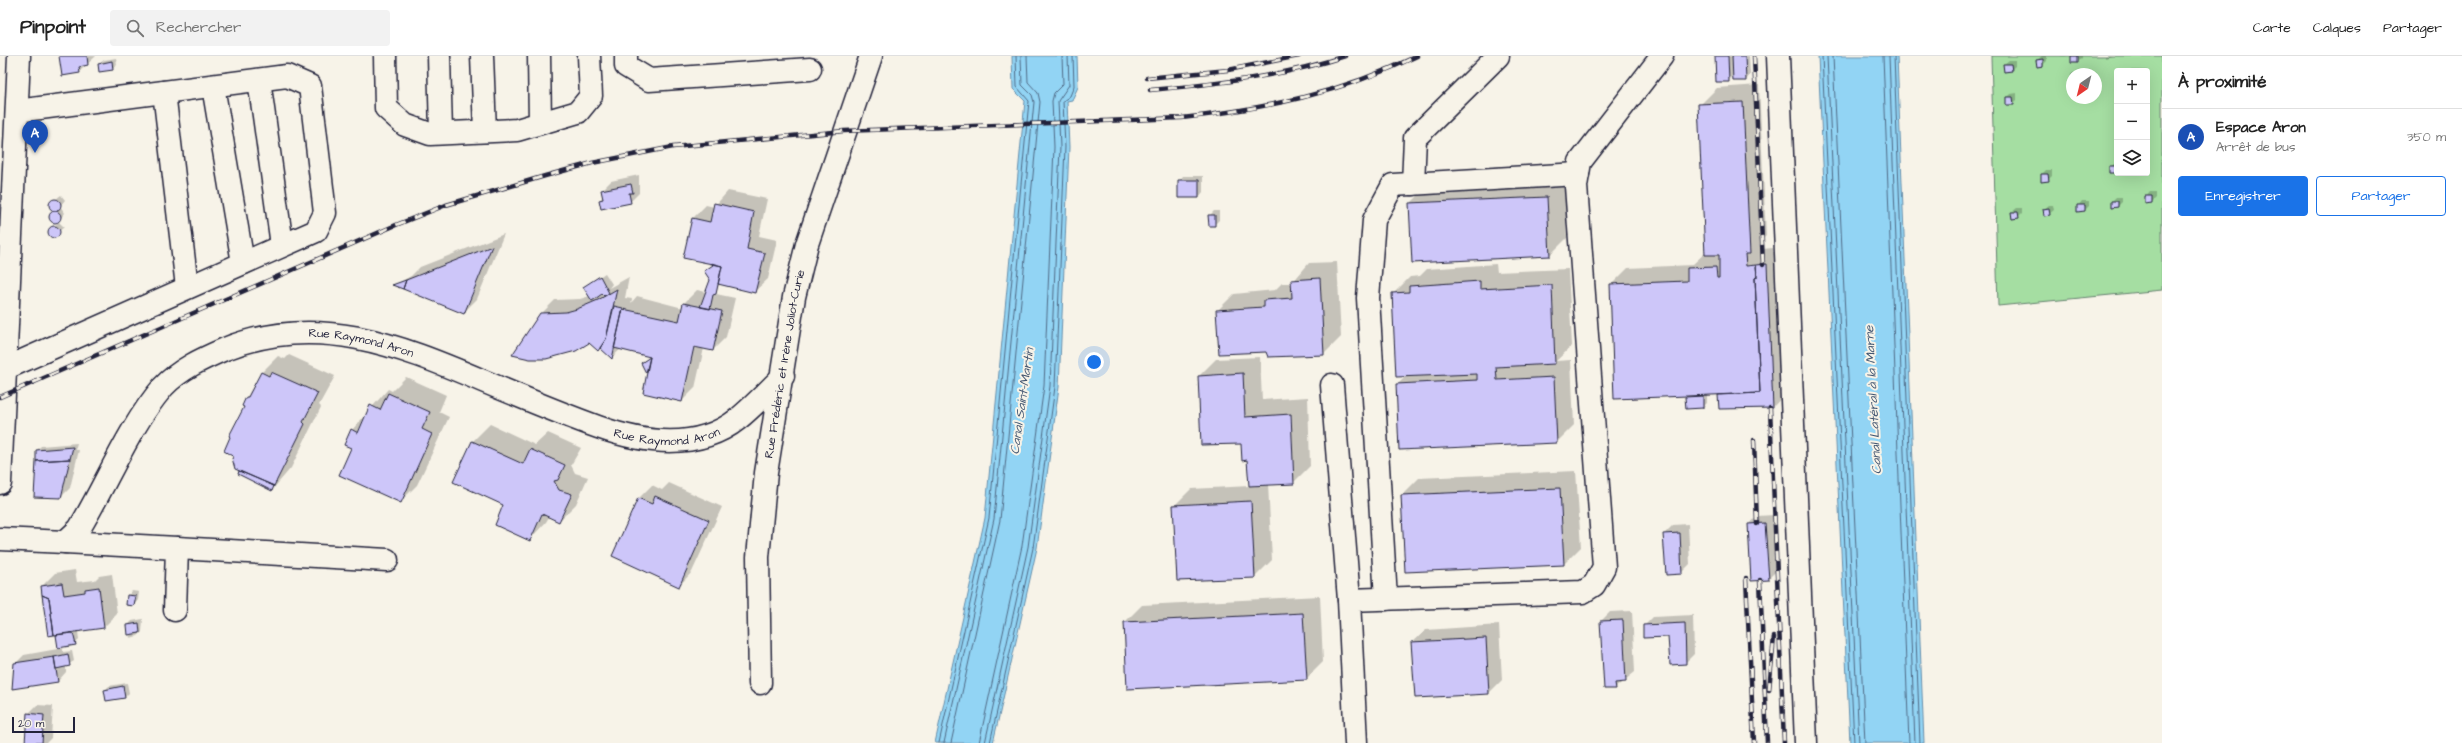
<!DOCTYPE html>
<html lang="fr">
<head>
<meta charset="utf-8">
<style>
  body { margin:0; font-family:"Architects Daughter",sans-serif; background:#f2f2f2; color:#222 }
  .controls { position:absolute; right:12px; top:12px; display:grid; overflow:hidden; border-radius:4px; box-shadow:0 4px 16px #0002 }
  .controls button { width:36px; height:36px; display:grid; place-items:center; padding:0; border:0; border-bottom:1px solid #e0e0e0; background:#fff; color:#222; font:20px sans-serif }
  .compass { position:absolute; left:2066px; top:12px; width:36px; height:36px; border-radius:50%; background:#fff; box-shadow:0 4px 16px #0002; rotate:215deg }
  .scale { position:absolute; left:12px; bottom:10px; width:63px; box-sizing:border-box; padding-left:4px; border:2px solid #22223b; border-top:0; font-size:11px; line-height:14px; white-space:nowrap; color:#22223b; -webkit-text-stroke:3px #f7f3e8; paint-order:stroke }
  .you { position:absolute; left:1094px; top:306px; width:14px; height:14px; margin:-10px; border:3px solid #fff; border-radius:50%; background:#1a73e8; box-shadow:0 0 0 6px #1a73e833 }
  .badge { display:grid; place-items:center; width:26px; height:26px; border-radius:50%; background:#1a73e8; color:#fff; font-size:13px; font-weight:700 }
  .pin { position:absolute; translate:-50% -33px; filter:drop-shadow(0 1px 2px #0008) }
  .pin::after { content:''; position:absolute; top:21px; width:14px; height:12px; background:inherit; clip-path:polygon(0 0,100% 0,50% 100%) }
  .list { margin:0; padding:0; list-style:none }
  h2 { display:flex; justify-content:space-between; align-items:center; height:52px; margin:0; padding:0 16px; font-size:17px }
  h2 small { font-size:13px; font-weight:400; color:#767676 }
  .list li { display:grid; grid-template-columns:26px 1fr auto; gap:12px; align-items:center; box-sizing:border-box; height:56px; padding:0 16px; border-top:1px solid #e0e0e0 }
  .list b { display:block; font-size:15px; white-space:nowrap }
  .list p { margin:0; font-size:13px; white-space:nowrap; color:#767676 }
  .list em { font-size:13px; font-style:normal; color:#767676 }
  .actions { display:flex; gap:8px; padding:12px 16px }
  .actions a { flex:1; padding:9px 0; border:1px solid #1a73e8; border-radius:4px; text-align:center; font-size:14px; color:#1a73e8 }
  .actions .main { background:#1a73e8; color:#fff }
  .icon { flex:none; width:22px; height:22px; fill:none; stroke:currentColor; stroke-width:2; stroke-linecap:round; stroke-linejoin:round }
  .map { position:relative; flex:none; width:2162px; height:687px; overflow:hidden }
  header { display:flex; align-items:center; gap:24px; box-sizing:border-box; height:56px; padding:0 20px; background:#fff; border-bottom:1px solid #e0e0e0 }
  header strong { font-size:19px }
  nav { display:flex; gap:22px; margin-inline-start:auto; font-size:14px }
  .search { width:280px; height:36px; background:#f2f2f2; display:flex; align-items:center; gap:10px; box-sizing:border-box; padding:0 14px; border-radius:4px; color:#767676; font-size:15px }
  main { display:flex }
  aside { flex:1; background:#fff }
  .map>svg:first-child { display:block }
</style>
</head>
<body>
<header>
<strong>Pinpoint</strong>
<div class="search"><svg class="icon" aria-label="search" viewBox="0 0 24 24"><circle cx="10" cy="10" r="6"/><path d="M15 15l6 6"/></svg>Rechercher</div>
<nav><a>Carte</a><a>Calques</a><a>Partager</a></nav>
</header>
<main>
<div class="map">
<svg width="2162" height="687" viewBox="0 0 2162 687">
  <rect width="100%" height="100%" fill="#f7f3e8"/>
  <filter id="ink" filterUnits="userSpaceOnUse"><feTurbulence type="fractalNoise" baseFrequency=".025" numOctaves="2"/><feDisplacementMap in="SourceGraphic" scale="8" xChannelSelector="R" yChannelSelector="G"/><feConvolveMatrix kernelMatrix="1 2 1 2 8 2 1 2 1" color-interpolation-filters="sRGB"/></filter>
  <g filter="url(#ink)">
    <!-- green -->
    <path fill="#a5dea2" stroke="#64806e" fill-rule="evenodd" d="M 1991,0 L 2162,0 L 2162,234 L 1998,250 ZM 2117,15 L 2147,15 L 2147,117 L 2117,117 ZM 2072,18 L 2096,18 L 2096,42 L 2072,42 Z"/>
    <!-- water -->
    <path fill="#92d4f4" stroke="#658daa" d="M 1012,0 L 1077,0 L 1078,31 L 1072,44 L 1067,45 L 1069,91 L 1059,331 L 1037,492 L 993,687 L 935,687 L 985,462 L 1025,45 L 1013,33 Z
      M 1818,0 L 1897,0 L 1924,687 L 1850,687 Z"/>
    <!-- shadow -->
    <path fill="#0003" d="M 60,0 L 96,0 L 79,16 Z
      M 1716,0 L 1749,0 L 1750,19 L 1746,24 L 1734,19 L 1728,25 Z
      M 2042,0 L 2047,0 L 2047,5 L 2043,9 L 2037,4 Z
      M 2072,0 L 2082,0 L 2082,2 L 2078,6 Z
      M 2105,0 L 2112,0 L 2105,2 Z
      M 116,2 L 117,9 L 112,13 L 99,8 L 104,4 Z
      M 2009,4 L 2015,4 L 2015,10 L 2011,14 L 2004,8 Z
      M 1759,29 L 1766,180 L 1762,184 L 1762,193 L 1773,192 L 1773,196 L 1780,196 L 1786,337 L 1773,351 L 1720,340 L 1721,338 L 1707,338 L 1707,347 L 1703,351 L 1686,341 L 1688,339 L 1611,229 L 1628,212 L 1692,209 L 1706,196 L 1700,49 L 1717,32 Z
      M 2017,37 L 2017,44 L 2013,48 L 2007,42 L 2011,38 Z
      M 2117,106 L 2117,115 L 2116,116 L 2110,111 Z
      M 2046,114 L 2052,114 L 2052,120 L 2048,124 L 2042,118 Z
      M 639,119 L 639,137 L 630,146 L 600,144 L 603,141 L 602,134 L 611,125 Z
      M 1183,120 L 1203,120 L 1203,136 L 1199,141 L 1179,125 Z
      M 1564,124 L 1567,182 L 1550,199 L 1410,148 L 1427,131 Z
      M 728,135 L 767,143 L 759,180 L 777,184 L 768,223 L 754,236 L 719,228 L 716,238 L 735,242 L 726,281 L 713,294 L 704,292 L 695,332 L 682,345 L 648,313 L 647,315 L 642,307 L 651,300 L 621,293 L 612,301 L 600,291 L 541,258 L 555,244 L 580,243 L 590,240 L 585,231 L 605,217 L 612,228 L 609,232 L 629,221 L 625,242 L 632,243 L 631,247 L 637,240 L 683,252 L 684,247 L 697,234 L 706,236 L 716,207 L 692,163 L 706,149 L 714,151 Z
      M 2150,136 L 2156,136 L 2156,142 L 2152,146 L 2146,141 Z
      M 61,139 L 65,144 L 60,150 L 65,157 L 58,165 L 64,171 L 54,180 L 49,176 L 50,173 L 59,166 L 52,165 L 50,161 L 56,155 L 52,152 L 51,147 Z
      M 2116,141 L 2122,141 L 2122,146 L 2118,150 L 2112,145 Z
      M 2082,145 L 2089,145 L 2089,150 L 2085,154 L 2078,150 Z
      M 2049,149 L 2053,149 L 2054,154 L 2049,158 L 2044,153 Z
      M 2017,152 L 2022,152 L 2022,157 L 2018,161 L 2012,156 Z
      M 1214,155 L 1219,155 L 1219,164 L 1214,169 L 1209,160 Z
      M 504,178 L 477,243 L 464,256 L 394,229 L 411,220 L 420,211 Z
      M 1337,206 L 1341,281 L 1324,298 L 1267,295 L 1217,255 L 1234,238 L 1275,234 L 1282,227 L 1292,227 L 1309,207 Z
      M 1496,208 L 1497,216 L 1568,213 L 1572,290 L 1556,305 L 1571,304 L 1574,369 L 1557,386 L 1397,329 L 1406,320 L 1393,238 L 1410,221 L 1420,220 L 1427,213 Z
      M 289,299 L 335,320 L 319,349 L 321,351 L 291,412 L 272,434 L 239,418 L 246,351 L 247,341 L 261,317 L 278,300 L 285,303 Z
      M 1260,301 L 1262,344 L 1308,341 L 1310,410 L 1293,427 L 1268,428 L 1272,504 L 1255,521 L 1174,450 L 1191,433 L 1250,430 L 1248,403 L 1242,387 L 1199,320 L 1216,303 Z
      M 406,321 L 446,339 L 439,356 L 449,361 L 417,429 L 400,446 L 353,392 L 352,374 L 388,333 L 392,335 Z
      M 490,368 L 535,389 L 548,377 L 581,392 L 571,409 L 575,417 L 588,421 L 576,448 L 559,465 L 549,461 L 546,466 L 530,483 L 505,449 L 454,425 L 473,385 Z
      M 77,387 L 75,394 L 79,394 L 70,432 L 61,441 L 37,394 L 41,390 Z
      M 1576,415 L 1581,491 L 1564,508 L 1402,439 L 1419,422 Z
      M 669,427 L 722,451 L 692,516 L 679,530 L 638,443 L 652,429 L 662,434 Z
      M 1774,459 L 1777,514 L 1768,523 L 1749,469 L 1757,460 Z
      M 1688,468 L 1690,508 L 1681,517 L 1664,478 L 1673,469 Z
      M 75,514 L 77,526 L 95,524 L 99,520 L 112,518 L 117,558 L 104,571 L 78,575 L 79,584 L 75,588 L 59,591 L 42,530 L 55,517 Z
      M 132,535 L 139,536 L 138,544 L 134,549 L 128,540 Z
      M 1320,540 L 1323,606 L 1306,623 L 1125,566 L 1142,549 Z
      M 1632,555 L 1635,616 L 1615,632 L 1601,565 L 1610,556 Z
      M 1693,559 L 1694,598 L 1685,607 L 1669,580 L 1644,570 L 1653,561 Z
      M 143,563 L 142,576 L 138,580 L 130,582 L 128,569 L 132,565 Z
      M 1499,569 L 1502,624 L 1489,637 L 1412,587 L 1426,574 Z
      M 63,592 L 63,596 L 72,595 L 74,605 L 66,610 L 66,616 L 58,625 L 15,608 L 24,599 Z
      M 127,627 L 129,637 L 125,641 L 107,644 L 105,634 L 109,630 Z
      M 37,649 L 53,650 L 51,682 L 46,687 L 26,687 L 28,658 Z"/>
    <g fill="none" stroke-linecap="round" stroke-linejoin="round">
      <!-- shore -->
      <path stroke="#4f6985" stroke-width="1" d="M 1822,0 L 1854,687
        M 1827,0 L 1859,687
        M 1833,0 L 1865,687
        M 1883,0 L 1909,687
        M 1889,0 L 1915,687
        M 1894,0 L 1920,687
        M 939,687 L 989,462 L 1029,45 L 1017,31 L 1016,0
        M 944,687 L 994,463 L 1034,46 L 1032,39 L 1022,29 L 1021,0
        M 951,687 L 1000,464 L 1040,46 L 1038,37 L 1028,26 L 1027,0
        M 979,687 L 1022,490 L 1044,330 L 1054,91 L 1052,45 L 1054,37 L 1063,28 L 1062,0
        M 985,687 L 1028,491 L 1050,330 L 1060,91 L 1058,45 L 1069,29 L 1068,0
        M 990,687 L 1033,492 L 1055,331 L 1065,91 L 1063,45 L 1070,40 L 1074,30 L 1073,0"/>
    </g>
    <!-- building -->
    <path fill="#cdc6f9" stroke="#22223b" d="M 59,0 L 87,0 L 88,9 L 79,11 L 80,17 L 62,20 Z
      M 1715,0 L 1728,0 L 1729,26 L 1716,26 Z
      M 1732,0 L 1745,0 L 1746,25 L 1733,25 Z
      M 2071,0 L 2078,0 L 2078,7 L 2071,7 Z
      M 2043,3 L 2043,10 L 2037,11 L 2036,4 Z
      M 112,5 L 113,14 L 99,16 L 98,8 Z
      M 2003,8 L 2011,8 L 2012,15 L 2004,16 Z
      M 2006,41 L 2013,41 L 2014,49 L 2006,49 Z
      M 1743,46 L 1750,198 L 1745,198 L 1746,210 L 1756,209 L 1757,221 L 1755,222 L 1760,337 L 1614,343 L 1610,228 L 1687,225 L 1687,212 L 1716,211 L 1717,222 L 1719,222 L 1719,199 L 1705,199 L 1698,48 Z
      M 2109,110 L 2116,110 L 2116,117 L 2109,117 Z
      M 2041,118 L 2048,118 L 2049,125 L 2041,126 Z
      M 1178,124 L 1199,124 L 1199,142 L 1178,142 Z
      M 631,128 L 633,137 L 629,137 L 631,147 L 601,153 L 599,144 L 603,143 L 601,134 Z
      M 2145,140 L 2152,140 L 2152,147 L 2145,148 Z
      M 1547,141 L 1550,200 L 1412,207 L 1409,147 Z
      M49 149a6 6 0 1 1 12 0a6 6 0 1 1-12 0Z
      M 2111,145 L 2118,145 L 2118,151 L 2111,152 Z
      M 714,147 L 754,156 L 747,193 L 765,197 L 755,237 L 718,228 L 722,210 L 683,202 L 692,162 L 710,166 Z
      M 2077,149 L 2085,149 L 2085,155 L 2077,156 Z
      M 2049,152 L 2050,159 L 2044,160 L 2043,153 Z
      M49 161a6 6 0 1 1 12 0a6 6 0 1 1-12 0Z
      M 2011,156 L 2018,156 L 2019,162 L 2012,163 Z
      M 1208,159 L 1215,159 L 1215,170 L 1209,170 Z
      M48 176a6 6 0 1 1 12 0a6 6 0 1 1-12 0Z
      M 492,190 L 464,258 L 403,233 L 406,224 Z
      M 711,207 L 722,210 L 716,238 L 713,239 L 710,253 L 700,251 L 710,224 L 704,215 L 713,209 Z
      M 1767,208 L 1773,352 L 1719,353 L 1718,339 L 1760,337 L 1755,222 L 1757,221 L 1756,209 Z
      M 600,220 L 609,237 L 604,240 L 602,238 L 592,245 L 583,231 Z
      M 1320,222 L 1324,299 L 1268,301 L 1266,296 L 1219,298 L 1216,254 L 1264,251 L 1264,244 L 1292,242 L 1291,224 Z
      M 406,224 L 403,233 L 392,229 Z
      M 1480,225 L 1480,233 L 1552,229 L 1555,308 L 1496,311 L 1497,324 L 1554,321 L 1557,387 L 1399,394 L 1396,328 L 1477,324 L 1477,318 L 1396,321 L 1392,237 L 1409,236 L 1409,230 Z
      M 617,233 L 606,283 L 598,295 L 589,287 L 576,295 L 546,303 L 530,303 L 512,299 L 540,257 L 566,256 L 577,253 L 598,244 Z
      M 683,247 L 722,255 L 713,295 L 694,291 L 682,346 L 643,337 L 650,301 L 614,292 L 623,253 L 679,265 Z
      M 614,250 L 623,252 L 612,303 L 600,292 L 606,283 Z
      M 650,301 L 646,317 L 641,307 Z
      M 261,316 L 269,320 L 271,316 L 318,337 L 303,366 L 305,368 L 274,430 L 235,413 L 232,402 L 234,401 L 224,395 L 230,381 L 229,380 L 244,351 L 242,350 L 246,341 L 248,341 Z
      M 1243,317 L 1245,361 L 1291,358 L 1294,428 L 1249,430 L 1247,404 L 1242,405 L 1241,388 L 1201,389 L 1198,320 Z
      M 388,337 L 430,356 L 422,373 L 432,378 L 401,447 L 339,419 L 351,392 L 344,389 L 351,373 L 358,377 L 370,349 L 380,354 Z
      M 1703,340 L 1703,352 L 1686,353 L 1685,341 Z
      M 472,385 L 523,408 L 530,393 L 565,409 L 558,424 L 554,425 L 559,434 L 572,438 L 559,466 L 542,458 L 530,485 L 495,469 L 503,449 L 453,426 Z
      M 73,391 L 70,403 L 36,405 L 36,394 Z
      M 70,403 L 61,442 L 34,441 L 36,405 Z
      M 239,415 L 274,430 L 272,435 L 238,418 Z
      M 1560,432 L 1564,509 L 1405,516 L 1401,439 Z
      M 655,440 L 709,464 L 679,531 L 612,500 L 638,442 L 652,448 Z
      M 1251,445 L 1255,522 L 1177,525 L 1173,449 Z
      M 1765,467 L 1769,524 L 1751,525 L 1748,468 Z
      M 1680,477 L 1682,518 L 1666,519 L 1663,478 Z
      M 62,527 L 64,539 L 85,536 L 85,533 L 99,531 L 104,572 L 54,579 L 49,542 L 42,539 L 41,530 Z
      M 42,539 L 49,542 L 54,579 L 48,580 Z
      M 127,539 L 136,540 L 134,550 L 126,549 Z
      M 1303,557 L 1307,624 L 1127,633 L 1124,566 Z
      M 1623,564 L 1626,626 L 1615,627 L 1616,633 L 1604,633 L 1600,565 Z
      M 139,567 L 140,577 L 128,579 L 127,569 Z
      M 1685,567 L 1686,608 L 1670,609 L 1668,581 L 1643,582 L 1643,569 Z
      M 73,577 L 76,589 L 58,592 L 56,579 Z
      M 1486,582 L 1489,638 L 1415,642 L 1411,586 Z
      M 68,598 L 70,610 L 56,613 L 54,601 Z
      M 54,601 L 58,626 L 12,633 L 14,607 Z
      M 123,630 L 125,642 L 106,645 L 104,634 Z
      M 27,657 L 44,659 L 42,687 L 25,687 Z"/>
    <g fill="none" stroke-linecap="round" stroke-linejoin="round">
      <!-- minor casing -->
      <g stroke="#22223b" stroke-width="25">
        <g id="minor">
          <path d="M 385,0 L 386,52 L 405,69 L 430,78 L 517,74 L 578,56 L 591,40 L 589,0"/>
          <path d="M 439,0 L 441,77"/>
          <path d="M 482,0 L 485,75"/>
          <path d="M 539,0 L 540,67"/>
          <path d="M 626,0 L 626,10 L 649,24 L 810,13"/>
          <path d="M 1778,0 L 1806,687"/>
          <path d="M 259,24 L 282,189"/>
          <path d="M 213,30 L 243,207"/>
          <path d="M 164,36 L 187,231"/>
          <path d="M 1413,128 L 1415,82 L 1498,0"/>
          <path d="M 4,313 L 316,175 L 325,157 L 310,30 L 287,20 L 17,55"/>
          <path d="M 1332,329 L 1349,544"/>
          <path d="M 0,427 L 19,0"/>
          <path id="s1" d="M 0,483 L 65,486 L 79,473 C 107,427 128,372 163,331 C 180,313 202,303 225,293 C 316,256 398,289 483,325 C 521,341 559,357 598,371 C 643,387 698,395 738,363 C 754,350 768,335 783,320"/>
          <path d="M 65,486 L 177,492 L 175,554"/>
          <path d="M 177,492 L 387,504"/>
          <path d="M 1386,543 L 1368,242 L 1374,164 L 1393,129 L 1578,118"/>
          <path id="s2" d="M 760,627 L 758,501 L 766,417 L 794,241 L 807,188 L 871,0"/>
          <path d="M 1356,687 L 1349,544 L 1583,536 L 1594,529 L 1604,511 L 1576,130 L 1580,106 L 1662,0"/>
        </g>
      </g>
      <!-- minor -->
      <use href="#minor" stroke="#f7f3e8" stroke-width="22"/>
      <!-- rail casing -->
      <g stroke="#22223b" stroke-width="4.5">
        <path id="rail" d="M 1754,0 L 1763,209
          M 1147,22 L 1228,14 L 1299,0
          M 1150,34 C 1216,28 1281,21 1345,0
          M 0,341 L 396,169 L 446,149 L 545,120 L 592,107 L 673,91 L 844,75 L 1182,62 C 1265,53 1341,37 1417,0
          M 1770,352 L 1784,687
          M 1754,384 L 1757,468
          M 1746,522 L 1754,687
          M 1760,524 L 1767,687
          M 1769,634 L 1774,581"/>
      </g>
      <!-- rail -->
      <use href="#rail" stroke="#f7f3e8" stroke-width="3" stroke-dasharray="9" stroke-linecap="butt"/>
    </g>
  </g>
  <g text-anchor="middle" stroke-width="4" stroke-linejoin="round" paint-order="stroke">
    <!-- street labels -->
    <g font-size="12" fill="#22223b" stroke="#f7f3e8">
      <text dy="4" stroke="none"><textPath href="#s1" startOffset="462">Rue Raymond Aron</textPath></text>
      <text dy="4" stroke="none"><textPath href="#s2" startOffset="321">Rue Frédéric et Irène Joliot-Curie</textPath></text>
      <text dy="4" stroke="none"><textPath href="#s1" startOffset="785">Rue Raymond Aron</textPath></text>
    </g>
    <!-- water labels -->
    <g font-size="13" font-style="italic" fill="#445772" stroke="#f7f3e8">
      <text transform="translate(1872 344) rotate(-93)" y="5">Canal Latéral à la Marne</text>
      <text transform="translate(1021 345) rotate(-82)" y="5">Canal Saint-Martin</text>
    </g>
  </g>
</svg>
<div class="controls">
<button>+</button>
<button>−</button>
<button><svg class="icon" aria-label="layers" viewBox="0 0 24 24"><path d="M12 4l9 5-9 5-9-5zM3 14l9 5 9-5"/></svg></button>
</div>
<svg class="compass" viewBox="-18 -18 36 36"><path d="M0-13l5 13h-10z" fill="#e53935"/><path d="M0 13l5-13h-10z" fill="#767676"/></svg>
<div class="scale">20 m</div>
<div class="you"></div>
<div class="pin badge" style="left:35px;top:97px;background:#1a4fb4">A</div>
</div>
<aside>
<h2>À proximité<small></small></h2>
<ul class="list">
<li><span class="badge" style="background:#1a4fb4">A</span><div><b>Espace Aron</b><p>Arrêt de bus</p></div><em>350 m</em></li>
</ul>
<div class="actions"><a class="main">Enregistrer</a><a>Partager</a></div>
</aside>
</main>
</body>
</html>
